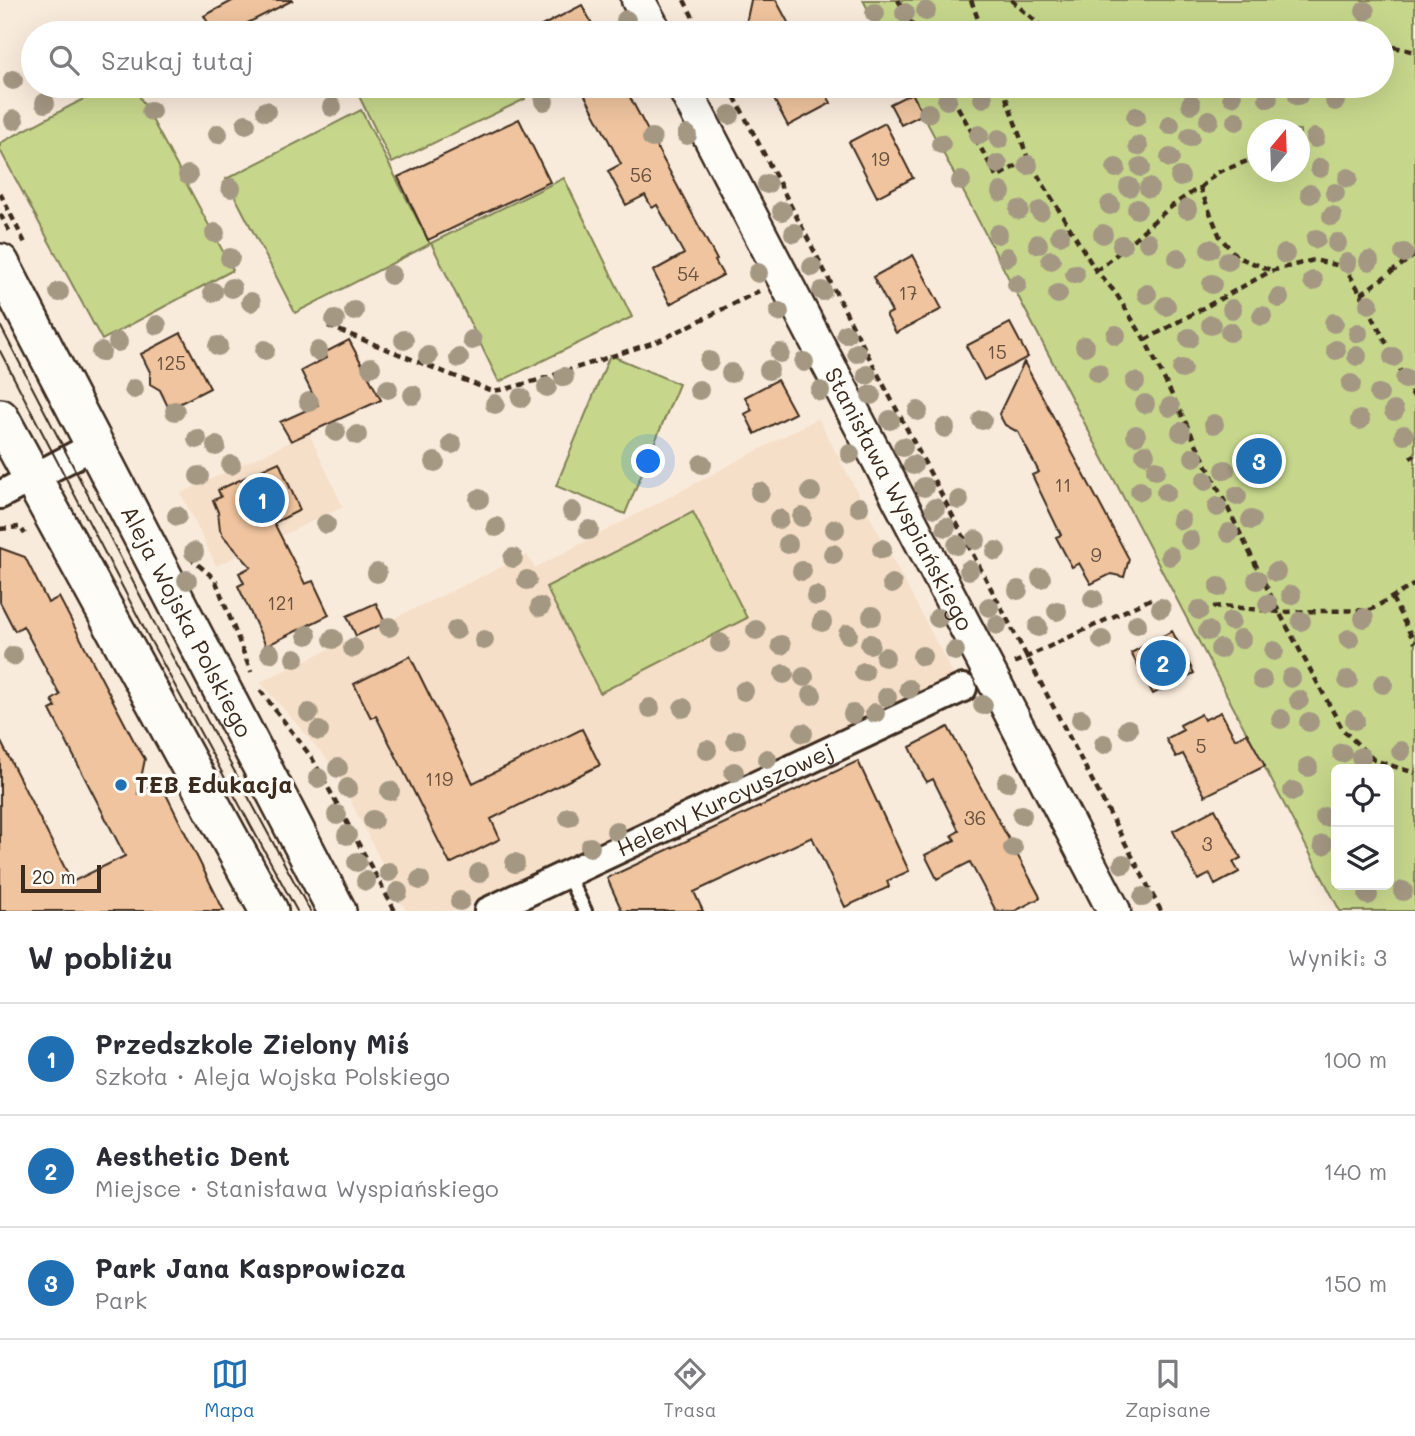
<!DOCTYPE html>
<html lang="pl">
<head>
<meta charset="utf-8">
<style>
  body { margin:0; font-family:Mali,sans-serif; background:#f7f7f7; color:#2b2b33 }
  .controls { position:absolute; right:21px; bottom:21px; display:grid; overflow:hidden; border-radius:10px; box-shadow:0 7px 28px #0002 }
  .controls button { width:63px; height:63px; display:grid; place-items:center; padding:0; border:0; border-bottom:2px solid #e1e1e2; background:#fff; color:#2b2b33; font:35px sans-serif }
  .compass { position:absolute; left:1247px; top:119px; width:63px; height:63px; border-radius:50%; background:#fff; box-shadow:0 7px 28px #0002; rotate:19deg }
  .scale { position:absolute; left:21px; bottom:18px; width:80px; box-sizing:border-box; padding-left:7px; border:4px solid #3b2a1e; border-top:0; font-size:19px; line-height:24px; white-space:nowrap; color:#3b2a1e; -webkit-text-stroke:5px #fdfcf7; paint-order:stroke }
  .you { position:absolute; left:649px; top:462px; width:24px; height:24px; margin:-18px; border:5px solid #fff; border-radius:50%; background:#1a73e8; box-shadow:0 0 0 10px #1a73e833 }
  .badge { display:grid; place-items:center; width:46px; height:46px; border-radius:50%; background:#1f6fb2; color:#fff; font-size:23px; font-weight:700 }
  .pin { position:absolute; translate:-50% -50%; border:4px solid #fff; box-shadow:0 2px 7px #0006 }
  .list { margin:0; padding:0; list-style:none }
  h2 { display:flex; justify-content:space-between; align-items:center; height:91px; margin:0; padding:0 28px; font-size:30px }
  h2 small { font-size:23px; font-weight:400; color:#7c7c81 }
  .list li { display:grid; grid-template-columns:46px 1fr auto; gap:21px; align-items:center; box-sizing:border-box; height:112px; padding:0 28px; border-top:2px solid #e1e1e2 }
  .list b { display:block; font-size:26px; white-space:nowrap }
  .list p { margin:0; font-size:23px; white-space:nowrap; color:#7c7c81 }
  .list em { font-size:23px; font-style:normal; color:#7c7c81 }
  .icon { flex:none; width:38px; height:38px; fill:none; stroke:currentColor; stroke-width:2; stroke-linecap:round; stroke-linejoin:round }
  .map { position:relative; flex:none; width:1415px; height:911px; overflow:hidden }
  .search { position:absolute; background:#fff; box-shadow:0 7px 28px #0002; left:21px; right:21px; top:21px; height:77px; display:flex; align-items:center; gap:18px; box-sizing:border-box; padding:0 24px; border-radius:38px; color:#7c7c81; font-size:26px }
  .sheet { height:427px; background:#fff }
  nav { display:flex; justify-content:space-around; align-items:center; box-sizing:border-box; height:98px; border-top:2px solid #e1e1e2; background:#fff; font-size:19px; color:#7c7c81 }
  nav a { display:grid; justify-items:center; gap:4px }
  nav .on { color:#1f6fb2 }
  .map>svg:first-child { display:block }
</style>
</head>
<body>
<div class="map">
<svg width="1415" height="911" viewBox="0 0 1415 911">
  <rect width="100%" height="100%" fill="#f9ebdc"/>
  <filter id="ink" filterUnits="userSpaceOnUse"><feTurbulence type="fractalNoise" baseFrequency=".0143" numOctaves="2"/><feDisplacementMap in="SourceGraphic" scale="14" xChannelSelector="R" yChannelSelector="G"/><feConvolveMatrix kernelMatrix="1 2 1 2 8 2 1 2 1" color-interpolation-filters="sRGB"/></filter>
  <g filter="url(#ink)">
    <!-- built -->
    <path fill="#f6dfc9" d="M 818,418 L 956,679 L 454,911 L 406,911 L 333,766 L 260,682 L 527,555 L 535,568 Z
      M 309,433 L 343,507 L 216,566 L 181,493 Z"/>
    <!-- green -->
    <path fill="#c6d78c" stroke="#808055" stroke-width="2" fill-rule="evenodd" d="M 863,0 L 1415,0 L 1415,911 L 1340,911 L 908,86 L 1382,86 L 1382,33 L 880,33 ZM 1258,130 L 1300,130 L 1300,172 L 1258,172 ZM 1336,769 L 1389,769 L 1389,885 L 1336,885 Z
      M 108,86 L 134,86 L 233,270 L 102,340 L 0,150 L 0,143 Z
      M 361,86 L 519,86 L 525,99 L 392,163 L 355,88 Z
      M 361,110 L 430,244 L 295,313 L 226,179 Z
      M 564,178 L 632,317 L 499,382 L 431,243 Z
      M 610,355 L 679,384 L 625,514 L 556,486 Z
      M 693,512 L 747,618 L 600,693 L 546,587 Z"/>
    <!-- building -->
    <path fill="#efc49e" stroke="#3b2a1e" stroke-width="2" d="M 234,0 L 293,0 L 228,33 L 214,33 L 204,16 Z
      M 751,0 L 776,0 L 790,26 L 777,33 L 744,33 Z
      M 582,5 L 597,33 L 528,33 Z
      M 580,86 L 624,86 L 717,260 L 715,261 L 723,275 L 670,304 L 653,271 L 684,254 L 657,205 L 652,208 L 645,195 L 626,205 L 608,171 L 621,164 Z
      M 767,86 L 822,86 L 831,103 L 788,126 Z
      M 912,93 L 923,114 L 901,125 L 890,104 Z
      M 519,119 L 550,182 L 428,240 L 398,177 Z
      M 885,123 L 913,178 L 877,197 L 849,142 Z
      M 913,255 L 942,309 L 896,333 L 886,315 L 892,312 L 873,277 Z
      M 1010,323 L 1028,357 L 984,380 L 966,346 Z
      M 181,333 L 210,388 L 169,409 L 160,390 L 150,384 L 150,372 L 141,354 Z
      M 349,340 L 381,400 L 291,441 L 280,422 L 318,405 L 301,371 L 326,358 L 324,353 Z
      M 1024,362 L 1129,559 L 1124,577 L 1111,574 L 1091,584 L 1079,563 L 1072,567 L 1056,537 L 1061,535 L 1032,475 L 1039,472 L 1018,432 L 1005,425 L 999,414 Z
      M 777,380 L 795,413 L 755,434 L 745,414 L 752,410 L 745,397 Z
      M 279,462 L 300,510 L 274,523 L 305,584 L 313,581 L 329,615 L 266,646 L 238,586 L 244,583 L 239,573 L 251,567 L 224,537 L 220,530 L 218,512 L 213,500 L 221,497 L 218,490 Z
      M 0,548 L 25,557 L 48,603 L 59,597 L 134,741 L 145,759 L 138,793 L 160,782 L 224,911 L 0,911 L 0,740 L 72,882 L 125,856 L 50,710 L 56,707 L 52,700 L 60,695 L 23,626 L 15,631 L 0,602 Z
      M 376,603 L 385,623 L 356,636 L 347,616 Z
      M 1172,631 L 1194,673 L 1153,694 L 1131,653 Z
      M 410,656 L 473,783 L 582,729 L 600,765 L 491,819 L 500,839 L 450,864 L 376,716 L 371,718 L 354,684 Z
      M 1221,712 L 1235,739 L 1247,733 L 1265,766 L 1205,796 L 1183,754 L 1176,757 L 1166,739 L 1183,730 L 1180,725 L 1201,714 L 1204,720 Z
      M 948,727 L 1039,895 L 1040,898 L 1015,911 L 996,911 L 970,862 L 937,879 L 925,855 L 955,840 L 952,835 L 959,831 L 933,779 L 927,782 L 922,774 L 910,747 Z
      M 858,761 L 909,871 L 887,881 L 889,887 L 845,907 L 812,837 L 694,892 L 703,911 L 622,911 L 607,878 Z
      M 1215,809 L 1241,858 L 1233,862 L 1239,872 L 1215,885 L 1210,874 L 1198,880 L 1173,831 Z"/>
    <g fill="none" stroke-linecap="round" stroke-linejoin="round">
      <!-- service casing -->
      <g stroke="#3b2a1e" stroke-width="18">
        <path id="service" d="M 567,874 L 585,911"/>
      </g>
      <!-- minor casing -->
      <g stroke="#3b2a1e" stroke-width="32">
        <g id="minor">
          <path d="M 0,495 L 95,445"/>
          <path id="s1" d="M 488,911 L 963,688"/>
        </g>
      </g>
      <!-- tertiary casing -->
      <g stroke="#3b2a1e" stroke-width="37">
        <g id="tertiary">
          <path d="M 638,0 L 656,33"/>
          <path id="s2" d="M 683,86 L 1114,911"/>
        </g>
      </g>
      <!-- secondary casing -->
      <g stroke="#3b2a1e" stroke-width="42">
        <g id="secondary">
          <path id="s3" d="M 0,263 L 337,911"/>
          <path d="M 0,418 L 269,911"/>
        </g>
      </g>
      <!-- path -->
      <path stroke="#3b2a1e" stroke-width="4.5" stroke-dasharray="7 5" stroke-linecap="butt" d="M 684,0 L 701,33
        M 898,0 L 917,33
        M 971,0 L 983,33
        M 1011,0 L 1040,25 L 1056,33
        M 1382,44 L 1415,52
        M 729,86 L 870,359 L 1161,911
        M 946,86 L 997,177 L 1028,159
        M 1002,86 L 1028,159 L 1096,271 L 1115,292 L 1145,340 L 1279,612 L 1343,730 L 1374,760 L 1415,773
        M 1200,188 L 1216,173 L 1258,157
        M 0,193 L 25,243
        M 0,214 L 11,234
        M 1096,271 C 1131,245 1162,208 1200,188 L 1220,237 L 1237,257 L 1271,270
        M 1361,294 L 1415,255
        M 328,326 L 492,391 L 506,389 L 542,379 L 661,340 L 759,291
        M 1145,340 L 1271,271 L 1314,260 L 1345,267 L 1361,294 L 1415,399
        M 1410,458 L 1415,455
        M 0,529 L 20,527 L 25,534
        M 189,557 L 215,579 L 251,672
        M 1392,598 L 1415,643
        M 1213,607 L 1223,606 L 1279,612 L 1370,610 L 1415,584
        M 1014,663 L 1155,597
        M 260,690 L 312,758 L 395,911"/>
      <!-- service -->
      <use href="#service" stroke="#fdfcf7" stroke-width="12"/>
      <!-- minor -->
      <use href="#minor" stroke="#fdfcf7" stroke-width="26"/>
      <!-- tertiary -->
      <use href="#tertiary" stroke="#fdfcf7" stroke-width="32"/>
      <!-- secondary -->
      <use href="#secondary" stroke="#fdfcf7" stroke-width="37"/>
      <!-- tram -->
      <path stroke="#3b2a1e" stroke-width="2" d="M 0,325 L 158,630 L 310,911
        M 0,351 L 148,636 L 297,911"/>
    </g>
    <!-- trees -->
    <g fill="#a49883">
      <circle cx="926" cy="11" r="10"/>
      <circle cx="1365" cy="11" r="10"/>
      <circle cx="875" cy="13" r="10"/>
      <circle cx="905" cy="13" r="10"/>
      <circle cx="626" cy="20" r="10"/>
      <circle cx="13" cy="80" r="10"/>
      <circle cx="1232" cy="96" r="10"/>
      <circle cx="1298" cy="96" r="10"/>
      <circle cx="983" cy="98" r="10"/>
      <circle cx="1268" cy="98" r="10"/>
      <circle cx="947" cy="100" r="10"/>
      <circle cx="544" cy="101" r="10"/>
      <circle cx="1335" cy="101" r="10"/>
      <circle cx="45" cy="103" r="10"/>
      <circle cx="1191" cy="104" r="10"/>
      <circle cx="332" cy="107" r="10"/>
      <circle cx="151" cy="111" r="10"/>
      <circle cx="266" cy="111" r="10"/>
      <circle cx="928" cy="113" r="10"/>
      <circle cx="730" cy="115" r="10"/>
      <circle cx="1136" cy="117" r="10"/>
      <circle cx="14" cy="120" r="10"/>
      <circle cx="1209" cy="120" r="10"/>
      <circle cx="1236" cy="121" r="10"/>
      <circle cx="246" cy="124" r="10"/>
      <circle cx="1170" cy="125" r="10"/>
      <circle cx="218" cy="134" r="10"/>
      <circle cx="687" cy="135" r="10"/>
      <circle cx="979" cy="135" r="10"/>
      <circle cx="1190" cy="137" r="10"/>
      <circle cx="652" cy="138" r="10"/>
      <circle cx="1315" cy="138" r="10"/>
      <circle cx="999" cy="139" r="10"/>
      <circle cx="941" cy="144" r="10"/>
      <circle cx="1138" cy="146" r="10"/>
      <circle cx="1170" cy="158" r="10"/>
      <circle cx="998" cy="164" r="10"/>
      <circle cx="1028" cy="165" r="10"/>
      <circle cx="1141" cy="167" r="10"/>
      <circle cx="1116" cy="168" r="10"/>
      <circle cx="1320" cy="168" r="10"/>
      <circle cx="188" cy="175" r="10"/>
      <circle cx="1180" cy="177" r="10"/>
      <circle cx="1348" cy="178" r="10"/>
      <circle cx="961" cy="181" r="10"/>
      <circle cx="767" cy="184" r="10"/>
      <circle cx="1129" cy="187" r="10"/>
      <circle cx="231" cy="188" r="10"/>
      <circle cx="1149" cy="188" r="10"/>
      <circle cx="1001" cy="192" r="10"/>
      <circle cx="1335" cy="193" r="10"/>
      <circle cx="1310" cy="194" r="10"/>
      <circle cx="1110" cy="205" r="10"/>
      <circle cx="1137" cy="209" r="10"/>
      <circle cx="1187" cy="209" r="10"/>
      <circle cx="1019" cy="210" r="10"/>
      <circle cx="782" cy="211" r="10"/>
      <circle cx="1040" cy="211" r="10"/>
      <circle cx="1332" cy="216" r="10"/>
      <circle cx="215" cy="233" r="10"/>
      <circle cx="794" cy="233" r="10"/>
      <circle cx="998" cy="234" r="10"/>
      <circle cx="1103" cy="234" r="10"/>
      <circle cx="1060" cy="235" r="10"/>
      <circle cx="1316" cy="239" r="10"/>
      <circle cx="1148" cy="242" r="10"/>
      <circle cx="1337" cy="243" r="10"/>
      <circle cx="1038" cy="244" r="10"/>
      <circle cx="1122" cy="245" r="10"/>
      <circle cx="1210" cy="249" r="10"/>
      <circle cx="1404" cy="253" r="10"/>
      <circle cx="1285" cy="254" r="10"/>
      <circle cx="1007" cy="257" r="10"/>
      <circle cx="230" cy="258" r="10"/>
      <circle cx="1178" cy="258" r="10"/>
      <circle cx="1051" cy="260" r="10"/>
      <circle cx="1228" cy="261" r="10"/>
      <circle cx="1369" cy="261" r="10"/>
      <circle cx="1347" cy="263" r="10"/>
      <circle cx="812" cy="267" r="10"/>
      <circle cx="758" cy="273" r="10"/>
      <circle cx="1075" cy="274" r="10"/>
      <circle cx="391" cy="275" r="10"/>
      <circle cx="1313" cy="281" r="10"/>
      <circle cx="1017" cy="284" r="10"/>
      <circle cx="1212" cy="284" r="10"/>
      <circle cx="232" cy="288" r="10"/>
      <circle cx="822" cy="291" r="10"/>
      <circle cx="59" cy="292" r="10"/>
      <circle cx="213" cy="292" r="10"/>
      <circle cx="1058" cy="294" r="10"/>
      <circle cx="1147" cy="294" r="10"/>
      <circle cx="1279" cy="298" r="10"/>
      <circle cx="251" cy="302" r="10"/>
      <circle cx="1369" cy="304" r="10"/>
      <circle cx="1166" cy="306" r="10"/>
      <circle cx="1232" cy="309" r="10"/>
      <circle cx="354" cy="311" r="10"/>
      <circle cx="779" cy="312" r="10"/>
      <circle cx="1262" cy="316" r="10"/>
      <circle cx="335" cy="320" r="10"/>
      <circle cx="1334" cy="323" r="10"/>
      <circle cx="157" cy="325" r="10"/>
      <circle cx="1211" cy="325" r="10"/>
      <circle cx="1230" cy="332" r="10"/>
      <circle cx="1358" cy="333" r="10"/>
      <circle cx="846" cy="334" r="10"/>
      <circle cx="1116" cy="335" r="10"/>
      <circle cx="1189" cy="338" r="10"/>
      <circle cx="404" cy="340" r="10"/>
      <circle cx="472" cy="340" r="10"/>
      <circle cx="118" cy="342" r="10"/>
      <circle cx="218" cy="346" r="10"/>
      <circle cx="1085" cy="346" r="10"/>
      <circle cx="265" cy="350" r="10"/>
      <circle cx="1336" cy="350" r="10"/>
      <circle cx="318" cy="351" r="10"/>
      <circle cx="101" cy="352" r="10"/>
      <circle cx="780" cy="353" r="10"/>
      <circle cx="857" cy="353" r="10"/>
      <circle cx="428" cy="356" r="10"/>
      <circle cx="1357" cy="356" r="10"/>
      <circle cx="1393" cy="357" r="10"/>
      <circle cx="459" cy="358" r="10"/>
      <circle cx="709" cy="361" r="10"/>
      <circle cx="804" cy="362" r="10"/>
      <circle cx="371" cy="367" r="10"/>
      <circle cx="1182" cy="369" r="10"/>
      <circle cx="769" cy="370" r="10"/>
      <circle cx="731" cy="373" r="10"/>
      <circle cx="1098" cy="373" r="10"/>
      <circle cx="867" cy="375" r="10"/>
      <circle cx="564" cy="377" r="10"/>
      <circle cx="1405" cy="379" r="10"/>
      <circle cx="1135" cy="382" r="10"/>
      <circle cx="1351" cy="384" r="10"/>
      <circle cx="547" cy="387" r="10"/>
      <circle cx="134" cy="389" r="10"/>
      <circle cx="388" cy="389" r="10"/>
      <circle cx="699" cy="390" r="10"/>
      <circle cx="820" cy="391" r="10"/>
      <circle cx="1379" cy="394" r="10"/>
      <circle cx="413" cy="395" r="10"/>
      <circle cx="871" cy="395" r="10"/>
      <circle cx="521" cy="398" r="10"/>
      <circle cx="309" cy="402" r="10"/>
      <circle cx="495" cy="404" r="10"/>
      <circle cx="1145" cy="404" r="10"/>
      <circle cx="1170" cy="407" r="10"/>
      <circle cx="175" cy="411" r="10"/>
      <circle cx="918" cy="411" r="10"/>
      <circle cx="1394" cy="411" r="10"/>
      <circle cx="890" cy="420" r="10"/>
      <circle cx="982" cy="420" r="10"/>
      <circle cx="1360" cy="420" r="10"/>
      <circle cx="1214" cy="424" r="10"/>
      <circle cx="945" cy="428" r="10"/>
      <circle cx="336" cy="432" r="10"/>
      <circle cx="1181" cy="432" r="10"/>
      <circle cx="357" cy="435" r="10"/>
      <circle cx="1136" cy="435" r="10"/>
      <circle cx="1404" cy="435" r="10"/>
      <circle cx="197" cy="439" r="10"/>
      <circle cx="452" cy="444" r="10"/>
      <circle cx="216" cy="446" r="10"/>
      <circle cx="903" cy="447" r="10"/>
      <circle cx="850" cy="454" r="10"/>
      <circle cx="1145" cy="454" r="10"/>
      <circle cx="1194" cy="457" r="10"/>
      <circle cx="435" cy="462" r="10"/>
      <circle cx="702" cy="464" r="10"/>
      <circle cx="231" cy="465" r="10"/>
      <circle cx="913" cy="465" r="10"/>
      <circle cx="1156" cy="470" r="10"/>
      <circle cx="1225" cy="470" r="10"/>
      <circle cx="199" cy="476" r="10"/>
      <circle cx="1205" cy="481" r="10"/>
      <circle cx="924" cy="487" r="10"/>
      <circle cx="1140" cy="491" r="10"/>
      <circle cx="760" cy="492" r="10"/>
      <circle cx="811" cy="492" r="10"/>
      <circle cx="1166" cy="492" r="10"/>
      <circle cx="1237" cy="496" r="10"/>
      <circle cx="479" cy="499" r="10"/>
      <circle cx="959" cy="500" r="10"/>
      <circle cx="859" cy="507" r="10"/>
      <circle cx="1217" cy="507" r="10"/>
      <circle cx="935" cy="508" r="10"/>
      <circle cx="572" cy="511" r="10"/>
      <circle cx="177" cy="516" r="10"/>
      <circle cx="802" cy="517" r="10"/>
      <circle cx="779" cy="519" r="10"/>
      <circle cx="1181" cy="520" r="10"/>
      <circle cx="1251" cy="520" r="10"/>
      <circle cx="326" cy="524" r="10"/>
      <circle cx="496" cy="527" r="10"/>
      <circle cx="946" cy="527" r="10"/>
      <circle cx="835" cy="529" r="10"/>
      <circle cx="589" cy="530" r="10"/>
      <circle cx="1229" cy="533" r="10"/>
      <circle cx="976" cy="540" r="10"/>
      <circle cx="1190" cy="540" r="10"/>
      <circle cx="788" cy="544" r="10"/>
      <circle cx="957" cy="545" r="10"/>
      <circle cx="882" cy="549" r="10"/>
      <circle cx="996" cy="551" r="10"/>
      <circle cx="194" cy="552" r="10"/>
      <circle cx="833" cy="554" r="10"/>
      <circle cx="1170" cy="556" r="10"/>
      <circle cx="513" cy="558" r="10"/>
      <circle cx="969" cy="570" r="10"/>
      <circle cx="802" cy="571" r="10"/>
      <circle cx="1276" cy="572" r="10"/>
      <circle cx="377" cy="573" r="10"/>
      <circle cx="1041" cy="578" r="10"/>
      <circle cx="187" cy="580" r="10"/>
      <circle cx="527" cy="580" r="10"/>
      <circle cx="1257" cy="580" r="10"/>
      <circle cx="892" cy="584" r="10"/>
      <circle cx="1219" cy="587" r="10"/>
      <circle cx="1018" cy="590" r="10"/>
      <circle cx="1291" cy="595" r="10"/>
      <circle cx="816" cy="596" r="10"/>
      <circle cx="1093" cy="599" r="10"/>
      <circle cx="1268" cy="604" r="10"/>
      <circle cx="540" cy="607" r="10"/>
      <circle cx="989" cy="607" r="10"/>
      <circle cx="1161" cy="608" r="10"/>
      <circle cx="1199" cy="610" r="10"/>
      <circle cx="1057" cy="611" r="10"/>
      <circle cx="872" cy="616" r="10"/>
      <circle cx="938" cy="618" r="10"/>
      <circle cx="1364" cy="618" r="10"/>
      <circle cx="1231" cy="621" r="10"/>
      <circle cx="1301" cy="621" r="10"/>
      <circle cx="822" cy="622" r="10"/>
      <circle cx="1137" cy="624" r="10"/>
      <circle cx="997" cy="625" r="10"/>
      <circle cx="389" cy="627" r="10"/>
      <circle cx="1038" cy="627" r="10"/>
      <circle cx="456" cy="630" r="10"/>
      <circle cx="756" cy="630" r="10"/>
      <circle cx="1208" cy="631" r="10"/>
      <circle cx="848" cy="634" r="10"/>
      <circle cx="307" cy="635" r="10"/>
      <circle cx="333" cy="639" r="10"/>
      <circle cx="1241" cy="639" r="10"/>
      <circle cx="1349" cy="639" r="10"/>
      <circle cx="484" cy="640" r="10"/>
      <circle cx="1102" cy="640" r="10"/>
      <circle cx="720" cy="643" r="10"/>
      <circle cx="870" cy="644" r="10"/>
      <circle cx="781" cy="645" r="10"/>
      <circle cx="353" cy="648" r="10"/>
      <circle cx="1220" cy="649" r="10"/>
      <circle cx="955" cy="651" r="10"/>
      <circle cx="1274" cy="651" r="10"/>
      <circle cx="270" cy="653" r="10"/>
      <circle cx="13" cy="656" r="10"/>
      <circle cx="922" cy="656" r="10"/>
      <circle cx="885" cy="657" r="10"/>
      <circle cx="295" cy="658" r="10"/>
      <circle cx="864" cy="672" r="10"/>
      <circle cx="784" cy="674" r="10"/>
      <circle cx="804" cy="677" r="10"/>
      <circle cx="1291" cy="678" r="10"/>
      <circle cx="1262" cy="680" r="10"/>
      <circle cx="1348" cy="680" r="10"/>
      <circle cx="1383" cy="684" r="10"/>
      <circle cx="909" cy="689" r="10"/>
      <circle cx="744" cy="691" r="10"/>
      <circle cx="812" cy="695" r="10"/>
      <circle cx="887" cy="697" r="10"/>
      <circle cx="1299" cy="700" r="10"/>
      <circle cx="983" cy="705" r="10"/>
      <circle cx="650" cy="708" r="10"/>
      <circle cx="683" cy="708" r="10"/>
      <circle cx="309" cy="713" r="10"/>
      <circle cx="875" cy="713" r="10"/>
      <circle cx="853" cy="714" r="10"/>
      <circle cx="1081" cy="719" r="10"/>
      <circle cx="1281" cy="719" r="10"/>
      <circle cx="1355" cy="720" r="10"/>
      <circle cx="1309" cy="722" r="10"/>
      <circle cx="1128" cy="729" r="10"/>
      <circle cx="319" cy="731" r="10"/>
      <circle cx="803" cy="733" r="10"/>
      <circle cx="736" cy="740" r="10"/>
      <circle cx="1104" cy="744" r="10"/>
      <circle cx="707" cy="750" r="10"/>
      <circle cx="1401" cy="751" r="10"/>
      <circle cx="1342" cy="753" r="10"/>
      <circle cx="1361" cy="757" r="10"/>
      <circle cx="767" cy="759" r="10"/>
      <circle cx="1308" cy="767" r="10"/>
      <circle cx="338" cy="768" r="10"/>
      <circle cx="734" cy="772" r="10"/>
      <circle cx="318" cy="778" r="10"/>
      <circle cx="1007" cy="782" r="10"/>
      <circle cx="348" cy="788" r="10"/>
      <circle cx="390" cy="791" r="10"/>
      <circle cx="1293" cy="791" r="10"/>
      <circle cx="337" cy="815" r="10"/>
      <circle cx="1022" cy="815" r="10"/>
      <circle cx="569" cy="817" r="10"/>
      <circle cx="1325" cy="817" r="10"/>
      <circle cx="373" cy="820" r="10"/>
      <circle cx="616" cy="831" r="10"/>
      <circle cx="347" cy="835" r="10"/>
      <circle cx="1323" cy="845" r="10"/>
      <circle cx="590" cy="847" r="10"/>
      <circle cx="1013" cy="848" r="10"/>
      <circle cx="357" cy="862" r="10"/>
      <circle cx="515" cy="863" r="10"/>
      <circle cx="1123" cy="864" r="10"/>
      <circle cx="389" cy="872" r="10"/>
      <circle cx="479" cy="873" r="10"/>
      <circle cx="420" cy="880" r="10"/>
      <circle cx="366" cy="881" r="10"/>
      <circle cx="1403" cy="891" r="10"/>
      <circle cx="398" cy="892" r="10"/>
      <circle cx="1368" cy="895" r="10"/>
      <circle cx="1143" cy="897" r="10"/>
      <circle cx="460" cy="901" r="10"/>
    </g>
  </g>
  <!-- markers -->
  <circle fill="#1f6fb2" stroke="#fdfcf7" stroke-width="2.5" cx="121" cy="785" r="7"/>
  <g text-anchor="middle" stroke-width="7" stroke-linejoin="round" paint-order="stroke">
    <!-- number labels -->
    <g font-size="19" fill="#68503e">
      <text x="880" y="166">19</text>
      <text x="641" y="182">56</text>
      <text x="688" y="281">54</text>
      <text x="908" y="300">17</text>
      <text x="997" y="359">15</text>
      <text x="171" y="370">125</text>
      <text x="1063" y="492">11</text>
      <text x="1096" y="562">9</text>
      <text x="281" y="610">121</text>
      <text x="1201" y="753">5</text>
      <text x="439" y="786">119</text>
      <text x="975" y="825">36</text>
      <text x="1207" y="851">3</text>
    </g>
    <!-- street labels -->
    <g font-size="23" fill="#3b2a1e" stroke="#fdfcf7">
      <text dy="8" stroke="none"><textPath href="#s2" startOffset="466">Stanisława Wyspiańskiego</textPath></text>
      <text dy="8" stroke="none"><textPath href="#s3" startOffset="404">Aleja Wojska Polskiego</textPath></text>
      <text dy="8" stroke="none"><textPath href="#s1" startOffset="262">Heleny Kurcyuszowej</textPath></text>
    </g>
    <!-- poi labels -->
    <g font-size="23" font-weight="bold" fill="#3b2a1e" stroke="#fdfcf7" text-anchor="start">
      <text x="135" y="793">TEB Edukacja</text>
    </g>
  </g>
</svg>
<div class="controls">
<button><svg class="icon" aria-label="locate" viewBox="0 0 24 24"><circle cx="12" cy="12" r="6"/><path d="M12 2v4M12 18v4M2 12h4M18 12h4"/></svg></button>
<button><svg class="icon" aria-label="layers" viewBox="0 0 24 24"><path d="M12 4l9 5-9 5-9-5zM3 14l9 5 9-5"/></svg></button>
</div>
<svg class="compass" viewBox="-18 -18 36 36"><path d="M0-13l5 13h-10z" fill="#e53935"/><path d="M0 13l5-13h-10z" fill="#7c7c81"/></svg>
<div class="scale">20 m</div>
<div class="you"></div>
<div class="pin badge" style="left:262px;top:500px">1</div>
<div class="pin badge" style="left:1163px;top:663px">2</div>
<div class="pin badge" style="left:1259px;top:461px">3</div>
<div class="search"><svg class="icon" aria-label="search" viewBox="0 0 24 24"><circle cx="10" cy="10" r="6"/><path d="M15 15l6 6"/></svg>Szukaj tutaj</div>
</div>
<section class="sheet">
<h2>W pobliżu<small>Wyniki: 3</small></h2>
<ul class="list">
<li><span class="badge">1</span><div><b>Przedszkole Zielony Miś</b><p>Szkoła · Aleja Wojska Polskiego</p></div><em>100 m</em></li>
<li><span class="badge">2</span><div><b>Aesthetic Dent</b><p>Miejsce · Stanisława Wyspiańskiego</p></div><em>140 m</em></li>
<li><span class="badge">3</span><div><b>Park Jana Kasprowicza</b><p>Park</p></div><em>150 m</em></li>
</ul>
</section>
<nav>
<a class="on"><svg class="icon" aria-label="map" viewBox="0 0 24 24"><path d="M3 6l6-2 6 2 6-2v14l-6 2-6-2-6 2zM9 4v14M15 6v14"/></svg>Mapa</a>
<a><svg class="icon" aria-label="directions" viewBox="0 0 24 24"><path d="M12 3l9 9-9 9-9-9zM9 14v-3h6M13 9l2 2-2 2"/></svg>Trasa</a>
<a><svg class="icon" aria-label="saved" viewBox="0 0 24 24"><path d="M7 4h10v16l-5-4-5 4z"/></svg>Zapisane</a>
</nav>
</body>
</html>
